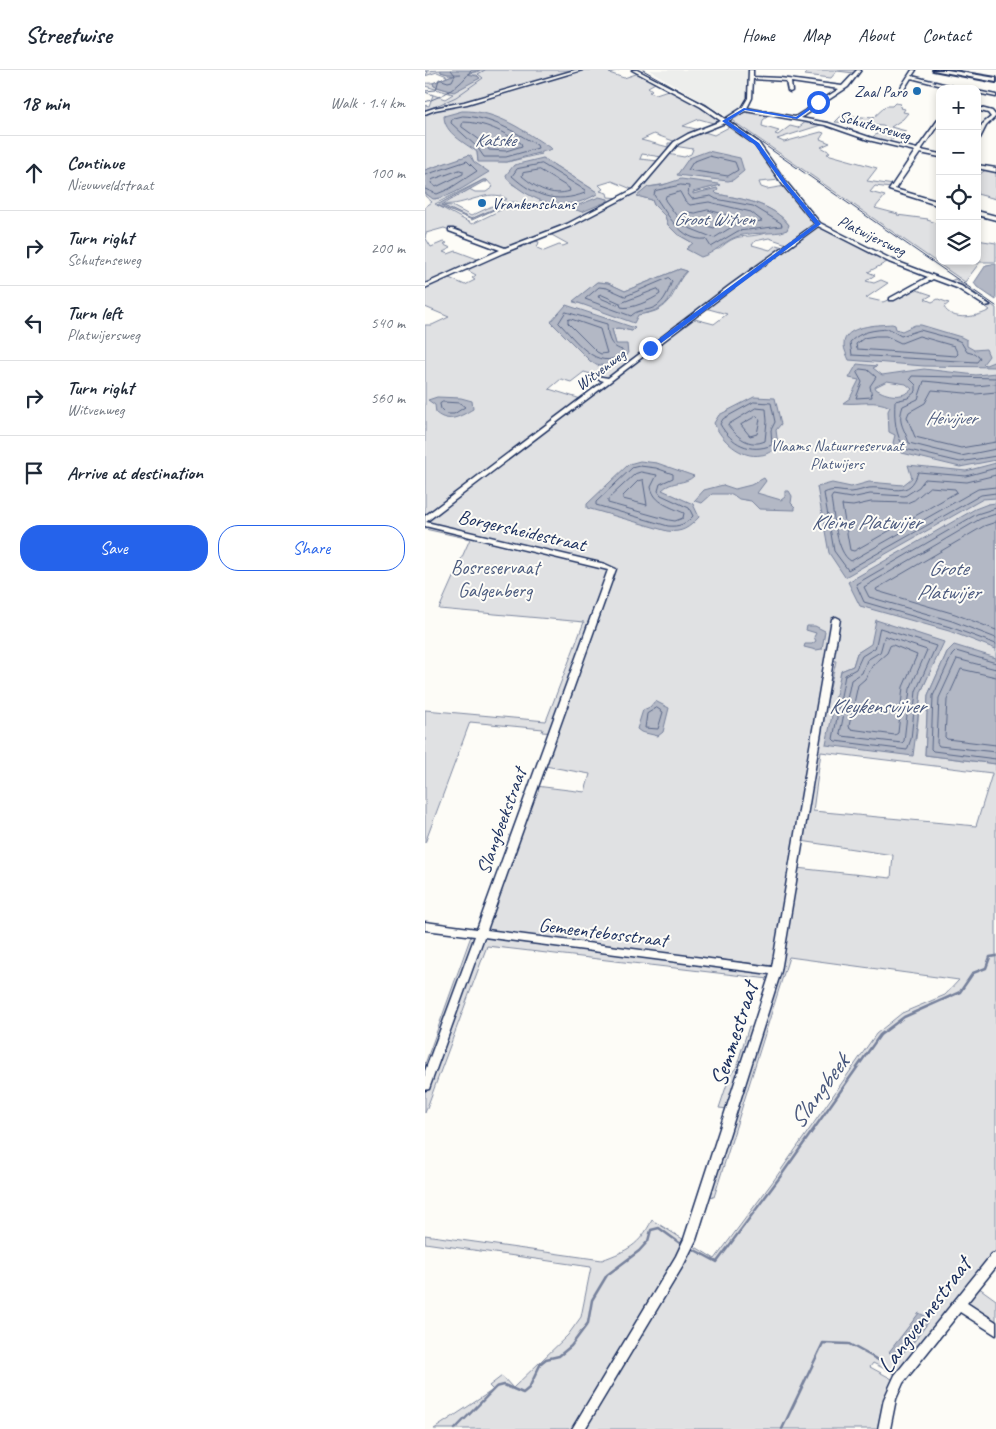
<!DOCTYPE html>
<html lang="en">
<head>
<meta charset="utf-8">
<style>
  body { margin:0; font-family:Caveat,sans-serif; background:#f6f6f7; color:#1f2937 }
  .controls { position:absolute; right:15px; top:15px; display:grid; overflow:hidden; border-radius:10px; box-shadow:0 2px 8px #0003 }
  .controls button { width:45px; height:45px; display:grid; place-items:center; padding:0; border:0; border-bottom:1px solid #e0e1e3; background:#fff; color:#1f2937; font:25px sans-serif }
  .stop { position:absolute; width:15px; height:15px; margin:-11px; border:4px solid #2563eb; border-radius:50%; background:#fff }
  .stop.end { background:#2563eb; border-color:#fff; box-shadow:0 1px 5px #0008 }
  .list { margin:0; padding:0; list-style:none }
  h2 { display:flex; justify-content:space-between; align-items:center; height:65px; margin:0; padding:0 20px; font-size:21px }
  h2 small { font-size:16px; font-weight:400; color:#747a83 }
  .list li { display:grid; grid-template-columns:32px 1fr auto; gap:15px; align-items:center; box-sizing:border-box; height:75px; padding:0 20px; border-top:1px solid #e0e1e3 }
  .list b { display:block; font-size:19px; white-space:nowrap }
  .list p { margin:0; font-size:16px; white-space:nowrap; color:#747a83 }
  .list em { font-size:16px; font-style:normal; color:#747a83 }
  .actions { display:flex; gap:10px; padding:15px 20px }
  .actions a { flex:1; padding:11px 0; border:1px solid #2563eb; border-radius:20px; text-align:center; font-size:18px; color:#2563eb }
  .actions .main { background:#2563eb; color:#fff }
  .icon { flex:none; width:28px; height:28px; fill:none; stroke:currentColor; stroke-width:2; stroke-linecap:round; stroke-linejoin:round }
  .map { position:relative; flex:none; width:571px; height:1359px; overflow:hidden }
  header { display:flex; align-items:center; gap:30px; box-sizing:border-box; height:70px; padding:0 25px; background:#fff; border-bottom:1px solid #e0e1e3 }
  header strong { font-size:24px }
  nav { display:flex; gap:28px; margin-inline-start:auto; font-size:18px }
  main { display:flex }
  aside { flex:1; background:#fff }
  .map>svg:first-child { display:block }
</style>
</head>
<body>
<header>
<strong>Streetwise</strong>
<nav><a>Home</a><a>Map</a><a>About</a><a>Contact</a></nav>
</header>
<main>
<aside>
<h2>18 min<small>Walk · 1.4 km</small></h2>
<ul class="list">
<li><svg class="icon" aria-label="ahead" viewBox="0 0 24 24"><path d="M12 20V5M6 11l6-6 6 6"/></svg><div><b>Continue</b><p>Nieuwveldstraat</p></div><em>100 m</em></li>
<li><svg class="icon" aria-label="right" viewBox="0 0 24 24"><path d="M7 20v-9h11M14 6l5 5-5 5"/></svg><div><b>Turn right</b><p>Schutenseweg</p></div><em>200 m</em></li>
<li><svg class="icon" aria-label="left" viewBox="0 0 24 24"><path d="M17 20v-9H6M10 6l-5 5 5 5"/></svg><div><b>Turn left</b><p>Platwijersweg</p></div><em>540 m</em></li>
<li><svg class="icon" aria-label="right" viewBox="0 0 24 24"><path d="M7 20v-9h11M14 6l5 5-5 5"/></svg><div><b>Turn right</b><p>Witvenweg</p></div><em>560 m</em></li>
<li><svg class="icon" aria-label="arrive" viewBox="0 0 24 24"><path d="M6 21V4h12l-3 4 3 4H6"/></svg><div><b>Arrive at destination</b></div></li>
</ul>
<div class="actions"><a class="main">Save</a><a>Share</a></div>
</aside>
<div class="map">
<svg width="571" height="1359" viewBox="0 0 571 1359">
  <rect width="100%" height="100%" fill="#fdfcf7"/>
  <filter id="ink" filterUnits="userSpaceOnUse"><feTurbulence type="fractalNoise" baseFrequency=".02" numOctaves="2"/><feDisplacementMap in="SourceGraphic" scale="10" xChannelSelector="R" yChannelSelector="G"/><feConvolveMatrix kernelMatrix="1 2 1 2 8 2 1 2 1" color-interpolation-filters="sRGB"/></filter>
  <g filter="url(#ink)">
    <!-- built -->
    <path fill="#edeeec" d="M 224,0 L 324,0 L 323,27 L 318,38 L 303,47 Z"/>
    <!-- green -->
    <path fill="#e0e1e3" stroke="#7e88a0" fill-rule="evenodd" d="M 16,0 L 16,2 L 23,4 L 52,2 L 55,0 L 152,0 L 80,23 L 158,0 L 194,0 L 184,3 L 199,8 L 214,3 L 232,12 L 223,17 L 227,20 L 224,22 L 231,24 L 246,19 L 297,51 L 292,54 L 274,49 L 258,56 L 275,60 L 251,72 L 229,64 L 216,70 L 243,77 L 243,73 L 248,73 L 237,87 L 217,84 L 215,89 L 233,91 L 209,120 L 187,111 L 174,115 L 178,119 L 175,121 L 182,123 L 183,127 L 195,128 L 139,156 L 80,179 L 19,158 L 1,163 L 0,167 L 6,177 L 18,172 L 22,173 L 19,175 L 26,178 L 18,182 L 23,184 L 31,181 L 55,190 L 0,215 L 0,137 L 7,132 L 0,126 L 0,123 L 10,129 L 26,124 L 49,92 L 46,85 L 0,100 L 0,45 L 7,41 L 0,42 L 0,35 L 4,36 L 8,25 L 0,22 L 20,29 L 28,24 L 0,16 L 0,13 C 7,14 17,11 22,6 L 12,2 L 0,6 L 3,2 L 0,1 ZM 41,5 L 52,5 L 55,8 L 26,21 L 9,16 L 8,13 L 25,6 ZM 52,82 L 116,84 L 82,92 L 53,91 ZM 118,88 L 172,122 L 169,126 L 133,136 L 116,131 L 87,114 ZM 58,110 L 62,110 L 68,117 L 61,122 L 50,122 L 44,119 L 19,134 C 39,137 64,117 82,129 L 46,146 L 27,136 L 16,135 L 46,149 L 84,132 L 92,132 L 47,154 L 10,134 Z
      M 384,0 L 432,0 L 429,3 L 412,1 L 406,8 L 380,5 Z
      M 470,33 L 476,34 L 474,36 L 477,37 L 476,38 L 480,39 L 478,42 L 483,43 L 478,49 L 466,57 L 481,61 L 462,72 L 446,68 L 461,58 L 458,56 L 410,52 L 417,45 L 448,48 L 461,36 L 467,36 Z
      M 319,40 L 346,44 L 338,50 L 337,56 L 354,61 L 350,64 L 353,65 L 365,56 L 373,58 L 382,51 L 399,54 L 352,69 L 359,72 L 396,62 L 399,63 L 395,69 L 405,73 L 396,77 L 405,82 L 402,84 L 452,98 L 442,111 L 469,115 L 466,118 L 450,116 L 445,122 L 460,126 L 450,138 L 473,144 L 472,145 L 503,149 L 502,150 L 515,154 L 515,191 L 552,191 L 552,170 L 571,173 L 571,192 L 555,192 L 540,212 L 305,49 Z
      M 306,56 L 332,76 L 355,110 L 334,112 L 336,117 L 342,119 L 360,116 L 391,154 L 381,161 L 376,163 L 377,164 L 362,174 L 344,168 L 330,171 L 327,175 L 345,180 L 351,175 L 359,177 L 183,309 L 159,302 L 146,312 L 136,309 L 124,319 L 156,329 L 127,352 L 131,353 L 266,248 L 289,254 L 302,244 L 280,238 L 392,156 L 464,191 L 443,202 L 450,205 L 441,211 L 449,213 L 456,210 L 463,213 L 441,228 L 458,232 L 489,219 L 507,225 L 500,229 L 507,232 L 513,229 L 524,233 L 519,237 C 527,252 553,247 565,240 L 561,237 L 564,236 L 534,215 L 523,212 L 530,209 L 571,238 L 571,590 L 525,579 L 522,582 L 503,625 L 500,685 L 571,694 L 571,1180 L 473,1302 L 470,1304 L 448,1293 L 445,1297 L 469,1310 L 455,1359 L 9,1359 L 68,1320 L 64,1316 L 77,1306 L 88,1318 L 143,1265 L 156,1247 L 166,1197 L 0,1173 L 0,1165 L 177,1190 C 203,1180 214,1176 227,1150 L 290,1189 L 349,1110 L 451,964 L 477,943 L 520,925 L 534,910 L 364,887 L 289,1127 L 278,1124 L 303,1039 L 294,1038 L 305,1005 L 311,998 L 324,956 L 330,958 L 344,909 L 62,876 L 0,1043 L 0,994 L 46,866 L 345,904 L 348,896 L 58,861 L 111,716 L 160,722 L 165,704 L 120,696 L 130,663 L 117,662 L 118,659 L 45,652 L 0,773 L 0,640 L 121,651 L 159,552 L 14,539 L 45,469 L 0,459 L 0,453 L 2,451 L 0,447 L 0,255 L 7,255 L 24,247 L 0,237 L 0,217 L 22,207 L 40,215 L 50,210 L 47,208 L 51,205 L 40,199 L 108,170 L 114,172 L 112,178 L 119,181 L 134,175 L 138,176 L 143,174 L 123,163 L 148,154 L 214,120 L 243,84 L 259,87 L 266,84 L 268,79 L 249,76 L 252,73 L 276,61 L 289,65 ZM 247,113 L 295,115 L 268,122 L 267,125 L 292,119 L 290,122 L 292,124 C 317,129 347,133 364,155 C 355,158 346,161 337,164 C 316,169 313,162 294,179 L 261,179 L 268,173 L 252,164 L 243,155 L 240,146 L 229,135 L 227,130 L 213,126 L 223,117 ZM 255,199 L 261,201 C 252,212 251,222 244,231 C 224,257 175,237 148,232 L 172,212 L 183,213 L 200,221 ZM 126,251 L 210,258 L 207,261 L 193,258 L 187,259 L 191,274 L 173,296 L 165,291 ZM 446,575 L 516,577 L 496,622 L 491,669 L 416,601 L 428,596 L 432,583 ZM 400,588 L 411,591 L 391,681 L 376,771 L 468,785 L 466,808 L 371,798 L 382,695 ZM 396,682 L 567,703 L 567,704 L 551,756 L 388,741 Z
      M 562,99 L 571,101 L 571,129 L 552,124 L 552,106 Z
      M 553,1217 L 571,1230 L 571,1254 L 543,1237 L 542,1231 Z"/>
    <!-- water -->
    <path fill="#b3b8c5" stroke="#76819c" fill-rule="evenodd" d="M 16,0 L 55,0 L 42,4 L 52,6 L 55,8 L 29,22 L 9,16 L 8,13 L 25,6 L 36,4 L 23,4 L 16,2 Z
      M 37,41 C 72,40 99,61 127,79 L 82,92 L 53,92 L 52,82 C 40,73 19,63 19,46 Z
      M 283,81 L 315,88 L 319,101 L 308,110 L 303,111 L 252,105 L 264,88 Z
      M 44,85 L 49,92 L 64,102 C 48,111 27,128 8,129 L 0,123 L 0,100 Z
      M 118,88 L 172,122 L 172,124 C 139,144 109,133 82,109 L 81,105 L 89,95 Z
      M 256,109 L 294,114 L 296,115 L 268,122 L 268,124 L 292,118 L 293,120 L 290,122 L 292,124 C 317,129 347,133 364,155 L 362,160 L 356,162 C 342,164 324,162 311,167 C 298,172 290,183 276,187 L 261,179 L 268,173 L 252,164 L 243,155 L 240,146 L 229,135 L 227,130 L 212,126 L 223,117 L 238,115 Z
      M 58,110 L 62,110 L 62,112 L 58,112 L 17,135 L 46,149 L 86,132 L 47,150 L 12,135 Z
      M 174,127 L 183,129 L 183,131 L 157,142 L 146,138 Z
      M 567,194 L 571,194 L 571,230 L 552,217 L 549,213 L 561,195 Z
      M 255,199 L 262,201 C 240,225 252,238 213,245 L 209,253 L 148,231 L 172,212 L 183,213 L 200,221 Z
      M 141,235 L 210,258 L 207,261 L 193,258 L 187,259 L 191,274 L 202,274 L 203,284 C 194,296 178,299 165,291 L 126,252 Z
      M 467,254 L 470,255 L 471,259 L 477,261 L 490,255 L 496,255 L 536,267 L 542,270 L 542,276 L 549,280 L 561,279 L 564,286 L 558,294 L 561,295 L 571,291 L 571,297 L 499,296 L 424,290 C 422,285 419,280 419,275 C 418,255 454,255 467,254 Z
      M 432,294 L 452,296 L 448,298 L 457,305 L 499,299 L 551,305 L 571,303 L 571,390 L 535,397 L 477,383 L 468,373 L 470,365 L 464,362 L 463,341 L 465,337 C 451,329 434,335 418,333 L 425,328 L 434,310 L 424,308 ZM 462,311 L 481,314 L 487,319 C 478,329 461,326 451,319 L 450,317 Z
      M 12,327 L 36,328 L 47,331 L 48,339 C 36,346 24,354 11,343 L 10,335 L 3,330 Z
      M 329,327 L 350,328 L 356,354 L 351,360 L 353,375 L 351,379 C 346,381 341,385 336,385 C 316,389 296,370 289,353 L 294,345 Z
      M 215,391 L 232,393 L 269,406 C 260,415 247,410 237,420 L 268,434 L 274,447 C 264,458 257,463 242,461 L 162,438 L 162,434 L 204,394 Z
      M 571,393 L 571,428 L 558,429 L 420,507 L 404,483 L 392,417 L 407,413 L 426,417 L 444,412 L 478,415 L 487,408 L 483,395 L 541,401 Z
      M 339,408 L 341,411 L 332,423 L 356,430 L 360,427 L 360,421 L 364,421 L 367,426 L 366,433 L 370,437 L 370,440 L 334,439 L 326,431 L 314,429 L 307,424 L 287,424 L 277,433 L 269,431 L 279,420 L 298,415 L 310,419 L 326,415 Z
      M 571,433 L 571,579 L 524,561 L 435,536 L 423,512 L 550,439 L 563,434 Z
      M 451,550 L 519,572 L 496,622 L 488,686 L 401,675 L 416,601 L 428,596 L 432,583 L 446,574 Z
      M 382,556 L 390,556 L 400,561 L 397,579 L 391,580 L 379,577 L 380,574 L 387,574 L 391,571 L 389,567 L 391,563 L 381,560 Z
      M 529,575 L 571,588 L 571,694 L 500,685 L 503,625 L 522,582 Z
      M 230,631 L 244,638 L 238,662 L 233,666 L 216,662 L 212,659 L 218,640 L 225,637 Z
      M 494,1243 L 502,1247 L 503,1253 C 494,1263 482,1287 467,1285 L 464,1282 Z"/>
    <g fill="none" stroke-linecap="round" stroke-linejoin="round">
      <!-- shore -->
      <path stroke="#586687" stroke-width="1" d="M 0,21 L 11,20 L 14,9 L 23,12 L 27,11 L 30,5 L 26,0
        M 0,32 C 17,27 37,16 46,0
        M 38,46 C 66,47 88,61 112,75 L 113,78 L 81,87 L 59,87 L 52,77 L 26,53 L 27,49 Z
        M 38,52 C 60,52 78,62 96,73 L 97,76 L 81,81 L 64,80 L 59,73 L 37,57 Z
        M 284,86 L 310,92 L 313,100 L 303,106 L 263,100 L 268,92 Z
        M 117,94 L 160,120 L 160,123 C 131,134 109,126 87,106 L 92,99 Z
        M 35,100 L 38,101 L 38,104 L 11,117 L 6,113 L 7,110 Z
        M 115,100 L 144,118 L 145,121 C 127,127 111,118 97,106 L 98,103 Z
        M 0,105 L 42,91 L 52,101 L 24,119 L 12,124 L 0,119
        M 256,115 L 264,116 L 263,124 L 267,129 L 286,126 L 291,129 L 328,136 L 356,153 L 357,156 L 313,161 L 286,177 L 281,169 C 256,172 242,143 229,125 L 230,121 Z
        M 255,122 L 260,131 L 265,135 L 284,132 L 326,142 L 337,151 L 310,155 L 289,168 L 259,156 L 240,130 L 241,126 Z
        M 283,140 L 303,145 L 305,149 L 289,158 L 269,152 L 259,145 L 261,142 L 270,143 Z
        M 244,208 L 247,211 C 243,222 238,236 225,239 C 217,241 212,240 206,246 L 160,229 L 174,217 L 182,218 L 200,226 Z
        M 233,219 L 235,224 C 227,230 205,240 196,237 L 195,234 L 192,235 L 173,227 L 175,224 L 195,233 Z
        M 141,242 L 182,254 C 183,267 184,276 197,280 L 197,284 C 172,303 150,269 134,253 Z
        M 146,249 L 175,259 L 182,283 L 176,284 L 172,282 L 143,253 L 143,250 Z
        M 464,259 L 476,266 L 495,260 L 532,270 L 536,272 L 542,282 L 553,285 L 555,288 L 552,292 L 427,285 L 425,272 C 436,261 449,260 464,259 Z
        M 451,266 L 461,266 L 476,273 L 494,266 L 529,276 L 533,284 L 531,286 L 432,279 L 431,274 L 439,268 Z
        M 435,299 L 443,300 L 451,307 L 445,316 L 447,327 L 431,328 L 437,312 L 432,303 Z
        M 571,308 L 487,306 L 485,309 L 491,315 L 491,321 L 483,328 L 470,331 C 469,349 470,364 480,379 L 535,392 L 571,386
        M 571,314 L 551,316 L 499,311 L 493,329 L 478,336 C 472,353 479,357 484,373 L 536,386 L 571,379
        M 571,322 L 551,324 L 507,320 L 500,333 L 484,342 L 482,347 L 490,367 L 536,378 L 571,372
        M 18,332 L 35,333 L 40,337 L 29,344 L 21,344 L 16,339 L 15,334 Z
        M 329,332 L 346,333 L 350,352 L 346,360 L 347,375 C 325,384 306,374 295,354 L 298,349 Z
        M 331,338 L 341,339 L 342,351 L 340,371 C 324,378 312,367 303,355 Z
        M 332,346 L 335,349 L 332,364 L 325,366 L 316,355 Z
        M 215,396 L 231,398 L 248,404 L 248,408 L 235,414 L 233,421 L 236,425 L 264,438 L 268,446 C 261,454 254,457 243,456 L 171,435 L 171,432 L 207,398 Z
        M 571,398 L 541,406 L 493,402 C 485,430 466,416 444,418 C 438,419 432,422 425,422 C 415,422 409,418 399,423 L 409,481 L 423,500 L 556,425 L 571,423
        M 216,402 L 232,405 L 226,417 C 229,433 246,437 259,443 L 258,448 L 250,451 L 244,450 L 183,433 L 183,429 L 210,404 Z
        M 571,405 L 542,412 L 500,409 L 494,417 L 480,426 L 445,424 L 426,428 L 408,425 L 406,428 C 409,444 411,483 426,491 L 553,419 L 571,417
        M 218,410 L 222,435 L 198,429 L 198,426 L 213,411 Z
        M 505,417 L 530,419 L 532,422 L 429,481 L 425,480 L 417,435 L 428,436 L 446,432 L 482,433 L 489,430 Z
        M 571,438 L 552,444 L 431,514 L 439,532 L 525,557 L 571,574
        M 571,444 L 555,449 L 439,517 L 444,527 L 527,551 L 571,568
        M 571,452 L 559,456 L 451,519 L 452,521 L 530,544 L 571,560
        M 455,558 L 511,576 L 491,621 L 486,669 L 482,680 L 410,671 L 408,669 L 420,605 L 431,599 L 437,586 L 450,578 Z
        M 460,566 L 502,580 L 485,619 L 479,671 L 477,673 L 417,666 L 415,663 L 426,610 L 437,603 L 442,590 L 455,582 Z
        M 468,575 L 492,585 L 478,617 L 473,663 L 470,665 L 425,659 L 424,656 L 433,615 L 440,609 L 448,595 L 462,583 L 465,576 Z
        M 571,593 L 531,581 L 527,585 L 508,626 L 506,679 L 508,681 L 571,689
        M 571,599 L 532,589 L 514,628 L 512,673 L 514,676 L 571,682
        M 571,607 L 536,599 L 522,630 L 520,667 L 522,669 L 571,675
        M 232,638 L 238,642 L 233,659 L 220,658 L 222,644 Z"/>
      <!-- stream-far1 -->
      <path stroke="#76819c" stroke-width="1" d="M 0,41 L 31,27 L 58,8 L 53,4 L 60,0"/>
      <!-- stream -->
      <path stroke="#76819c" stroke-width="2.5" d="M 266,1178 L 292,1192 L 355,1107 L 455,965 L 479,947 L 535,922 L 548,903 L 561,898 L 565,887 L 571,886
        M 30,1359 L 71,1317 L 79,1315 L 98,1323 L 104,1318 L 116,1293 L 121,1289 L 134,1286 L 146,1276 L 163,1253 L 167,1230 L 182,1205 L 214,1181 L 223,1171 L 226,1160 L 234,1158 L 256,1174
        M 357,1359 L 398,1273 L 424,1274 L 455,1291"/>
      <!-- minor casing -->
      <g stroke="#1b2f5e" stroke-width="3">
        <path id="minor" d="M 150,0 L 157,0 L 42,34 L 10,40 L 0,44 L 0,41 L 9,38 L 39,32 Z
          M 207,0 L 212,0 L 280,35 L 300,49 L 317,38 L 323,28 L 324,0 L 328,0 L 328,7 L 355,8 L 417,16 L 432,0 L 436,0 L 423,17 L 376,48 L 403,53 L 447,68 L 492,79 L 515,47 L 515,52 L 496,80 L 515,84 L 515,87 L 495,83 L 470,119 L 515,132 L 515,136 L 464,120 L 490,81 L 443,70 L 400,55 L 320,41 L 303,51 L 333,72 L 362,113 L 395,153 L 468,190 L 536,216 L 565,235 L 560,236 L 532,218 L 508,209 L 469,230 L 465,230 L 465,228 L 503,207 L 464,192 L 393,156 L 308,218 L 1,452 L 180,494 L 191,499 L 62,860 L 347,897 L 407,549 L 411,547 L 415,549 L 356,901 L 271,1170 L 259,1194 L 160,1359 L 147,1359 L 251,1186 L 259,1169 L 345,904 L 59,867 L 5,1016 L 4,1019 L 0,1020 L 0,1001 L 50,866 L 0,860 L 0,852 L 52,859 L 183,500 L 0,456 L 0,446 L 179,311 L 165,307 L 165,305 L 183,308 L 304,216 L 390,154 L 358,115 L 329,74 L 300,53 L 267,66 L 253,74 L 213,121 L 146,156 L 78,183 L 2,217 L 0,218 L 0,214 L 75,180 L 24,161 L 24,159 L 28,159 L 80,178 L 142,154 L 209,119 L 249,72 L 263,64 L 296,51 L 276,37 ZM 328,9 L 361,11 L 363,21 L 365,22 L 367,21 L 366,12 L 414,19 L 370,47 L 322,38 L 327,28 Z
          M 487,0 L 491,0 L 487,6 L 538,19 L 529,19 L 486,8 L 478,21 L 474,21 L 474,20 Z
          M 552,21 L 571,25 L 571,27 L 552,23 Z
          M 552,37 L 567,41 L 571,46 L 561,56 L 555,68 L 552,69 C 552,58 558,53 566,47 L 563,43 L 552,40 Z
          M 552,95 L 571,98 L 571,102 L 552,98 Z
          M 552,141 L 571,146 L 571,150 L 552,145 Z
          M 571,1183 L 571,1197 L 542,1233 L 571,1252 L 571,1265 L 535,1242 L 478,1313 L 471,1329 L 465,1359 L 453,1359 L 459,1329 L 470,1305 L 567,1184 Z"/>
      </g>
      <!-- major casing -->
      <g stroke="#1b2f5e" stroke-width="4">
        <path id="major" d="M 508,0 L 522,0 L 571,8 L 571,12 Z"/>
      </g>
      <!-- minor -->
      <use href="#minor" fill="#fdfcf7" fill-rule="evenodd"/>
      <!-- major -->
      <use href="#major" fill="#fdfcf7" fill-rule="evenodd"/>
      <!-- rail -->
      <path stroke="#1b2f5e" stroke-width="1" d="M 218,0 L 289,40 L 571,236"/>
    </g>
  </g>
  <!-- route -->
  <path fill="#2563eb" d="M 392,31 L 396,32 L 372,49 L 320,40 L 303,51 L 334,73 L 362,113 L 396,154 L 227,280 L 223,280 L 223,277 L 390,154 L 359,115 L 330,75 L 297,51 L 319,38 L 371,47 Z"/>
  <!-- markers -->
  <g fill="#1f6fb2" stroke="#fdfcf7" stroke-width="2">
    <circle cx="492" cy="21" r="5"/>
    <circle cx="57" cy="133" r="5"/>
  </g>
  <g text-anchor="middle" stroke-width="4" stroke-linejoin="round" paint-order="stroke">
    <!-- far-poi labels -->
    <g font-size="16" fill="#1b2f5e" stroke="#fdfcf7" text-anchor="end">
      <text x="482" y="27">Zaal Paro</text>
      <text x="67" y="139" text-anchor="start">Vrankenschans</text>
    </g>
    <!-- far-street labels -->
    <g font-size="16" fill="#1b2f5e" stroke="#fdfcf7">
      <text transform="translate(450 55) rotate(16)" y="6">Schutenseweg</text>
      <text transform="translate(447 165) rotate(26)" y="6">Platwijersweg</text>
      <text transform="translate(175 299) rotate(-37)" y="6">Witvenweg</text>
    </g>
    <!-- far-park labels -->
    <g font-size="16" fill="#4c5c7f" stroke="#fdfcf7">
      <text x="412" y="381">Vlaams Natuurreservaat<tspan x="412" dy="18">Platwijers</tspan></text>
    </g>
    <!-- far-water labels -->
    <g font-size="18" font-style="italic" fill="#49587d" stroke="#fdfcf7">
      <text x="70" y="76">Katske</text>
      <text x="289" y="155">Groot Witven</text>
      <text x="526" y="354">Heivijver</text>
    </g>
    <!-- street labels -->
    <g font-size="20" fill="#1b2f5e" stroke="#fdfcf7">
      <text transform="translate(97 460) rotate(13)" y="7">Borgersheidestraat</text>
      <text transform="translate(76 751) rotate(-70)" y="7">Slangbeekstraat</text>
      <text transform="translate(178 862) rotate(7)" y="7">Gemeentebosstraat</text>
    </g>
    <!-- park labels -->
    <g font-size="20" fill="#4c5c7f" stroke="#fdfcf7">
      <text x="70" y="504">Bosreservaat<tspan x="70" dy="23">Galgenberg</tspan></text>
    </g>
    <!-- water labels -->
    <g font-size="21" font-style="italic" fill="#49587d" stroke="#fdfcf7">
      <text x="441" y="459">Kleine Platwijer</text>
      <text x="523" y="505">Grote<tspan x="523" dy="24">Platwijer</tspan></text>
      <text x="452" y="643">Kleykensvijver</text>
    </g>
    <!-- near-street labels -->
    <g font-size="24" fill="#1b2f5e" stroke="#fdfcf7">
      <text transform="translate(309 964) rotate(-72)" y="8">Semmestraat</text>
      <text transform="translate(499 1245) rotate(-53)" y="8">Langvennestraat</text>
    </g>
    <!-- near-water labels -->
    <g font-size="25" font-style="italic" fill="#49587d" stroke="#fdfcf7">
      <text transform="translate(393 1021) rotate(-54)" y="9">Slangbeek</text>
    </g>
  </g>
</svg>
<div class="controls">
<button>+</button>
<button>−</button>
<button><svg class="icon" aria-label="locate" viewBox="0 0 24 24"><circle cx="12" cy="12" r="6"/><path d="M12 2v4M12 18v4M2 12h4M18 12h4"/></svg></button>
<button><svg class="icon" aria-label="layers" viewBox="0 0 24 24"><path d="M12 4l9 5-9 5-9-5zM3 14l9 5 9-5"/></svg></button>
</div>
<div class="stop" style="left:393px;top:32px"></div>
<div class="stop end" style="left:225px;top:278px"></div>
</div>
</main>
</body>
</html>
